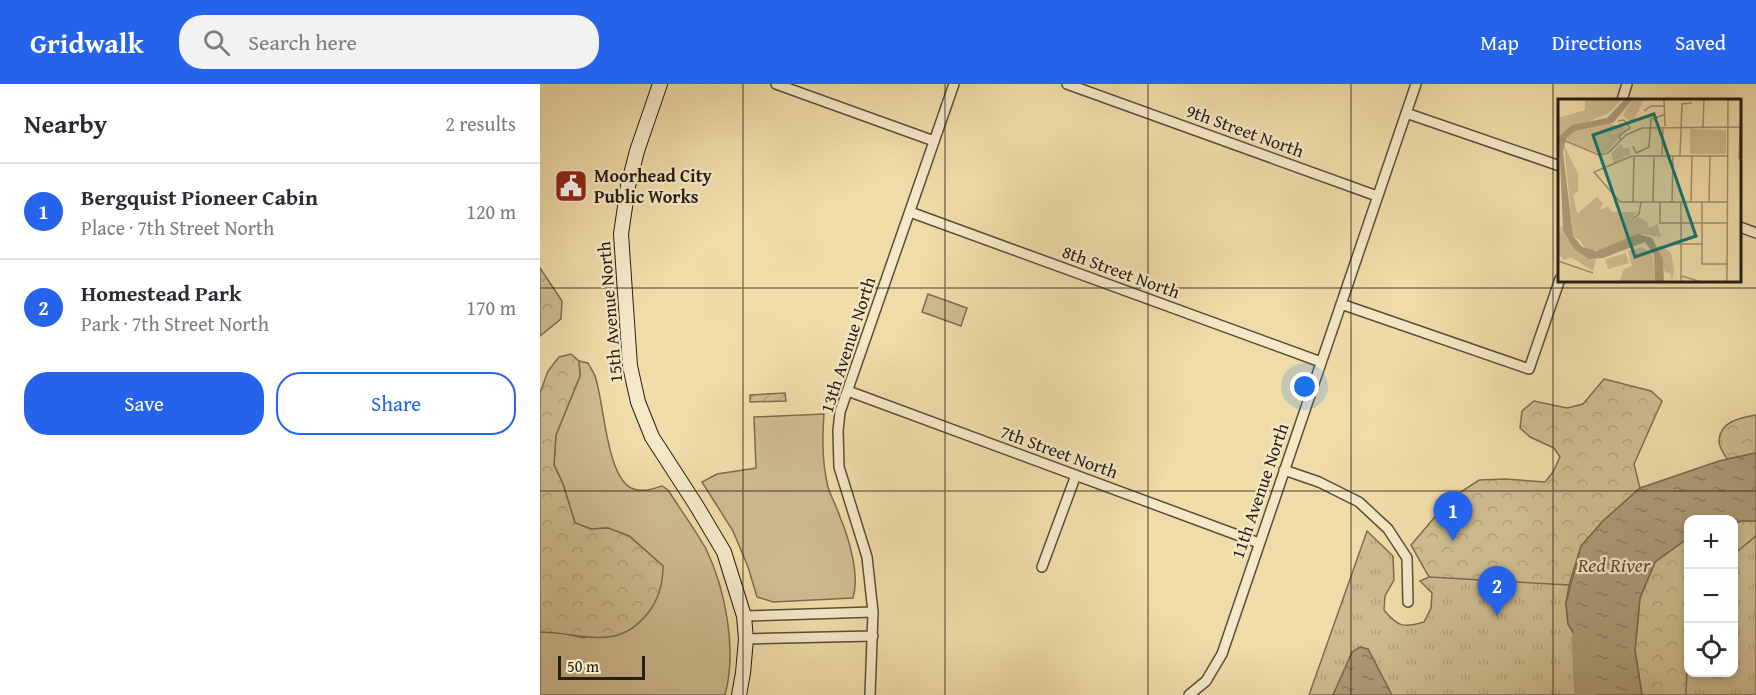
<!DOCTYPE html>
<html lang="en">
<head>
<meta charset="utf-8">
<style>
  body { margin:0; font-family:"Gentium Book Plus",serif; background:#f2f2f3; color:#2b2b33 }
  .controls { position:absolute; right:18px; bottom:18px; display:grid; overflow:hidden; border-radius:12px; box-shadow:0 3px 9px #0003 }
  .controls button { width:54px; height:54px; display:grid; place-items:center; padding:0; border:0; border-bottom:2px solid #e1e1e2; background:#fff; color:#2b2b33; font:30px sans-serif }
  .scale { position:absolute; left:18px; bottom:15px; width:87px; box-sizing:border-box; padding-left:6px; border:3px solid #281e13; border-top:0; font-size:16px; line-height:21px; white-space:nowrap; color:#281e13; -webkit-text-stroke:4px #f5e8c7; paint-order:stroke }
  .you { position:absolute; left:765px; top:303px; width:21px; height:21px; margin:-15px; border:4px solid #fff; border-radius:50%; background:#1a73e8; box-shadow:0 0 0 9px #1a73e833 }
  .badge { display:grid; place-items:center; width:39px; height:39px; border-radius:50%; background:#2563eb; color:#fff; font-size:20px; font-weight:700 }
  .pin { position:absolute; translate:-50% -50px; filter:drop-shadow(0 2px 3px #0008) }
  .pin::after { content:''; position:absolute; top:32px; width:21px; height:18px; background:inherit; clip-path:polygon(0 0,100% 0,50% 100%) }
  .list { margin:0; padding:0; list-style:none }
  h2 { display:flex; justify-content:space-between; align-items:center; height:78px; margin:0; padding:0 24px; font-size:26px }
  h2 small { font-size:20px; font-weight:400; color:#7c7c81 }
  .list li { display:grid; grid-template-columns:39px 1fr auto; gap:18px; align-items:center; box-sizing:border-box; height:96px; padding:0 24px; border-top:2px solid #e1e1e2 }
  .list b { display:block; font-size:22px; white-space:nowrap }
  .list p { margin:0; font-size:20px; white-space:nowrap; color:#7c7c81 }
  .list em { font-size:20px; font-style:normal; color:#7c7c81 }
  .actions { display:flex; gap:12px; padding:18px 24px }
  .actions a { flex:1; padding:14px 0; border:2px solid #2563eb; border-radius:24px; text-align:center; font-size:21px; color:#2563eb }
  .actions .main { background:#2563eb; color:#fff }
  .icon { flex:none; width:33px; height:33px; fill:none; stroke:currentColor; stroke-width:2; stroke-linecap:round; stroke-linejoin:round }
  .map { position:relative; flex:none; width:1216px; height:611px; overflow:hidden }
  header { display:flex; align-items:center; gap:36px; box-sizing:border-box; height:84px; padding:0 30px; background:#2563eb; color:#fff }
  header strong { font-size:28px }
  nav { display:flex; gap:33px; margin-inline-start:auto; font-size:21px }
  .search { width:420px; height:54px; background:#f2f2f3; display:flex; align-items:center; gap:15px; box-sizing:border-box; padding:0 21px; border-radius:24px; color:#7c7c81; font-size:22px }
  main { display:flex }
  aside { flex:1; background:#fff }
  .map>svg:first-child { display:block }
</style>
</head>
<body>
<header>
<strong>Gridwalk</strong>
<div class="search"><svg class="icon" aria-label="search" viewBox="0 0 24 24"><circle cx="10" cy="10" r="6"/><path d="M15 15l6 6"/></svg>Search here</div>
<nav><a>Map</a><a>Directions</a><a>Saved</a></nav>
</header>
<main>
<aside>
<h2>Nearby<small>2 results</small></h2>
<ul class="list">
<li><span class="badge">1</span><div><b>Bergquist Pioneer Cabin</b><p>Place · 7th Street North</p></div><em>120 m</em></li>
<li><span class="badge">2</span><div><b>Homestead Park</b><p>Park · 7th Street North</p></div><em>170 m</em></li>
</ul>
<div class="actions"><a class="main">Save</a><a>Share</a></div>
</aside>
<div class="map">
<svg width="1216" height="611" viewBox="0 0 1216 611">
  <defs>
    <pattern id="forest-crowns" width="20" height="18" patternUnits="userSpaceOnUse" patternTransform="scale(1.5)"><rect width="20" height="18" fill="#cebc90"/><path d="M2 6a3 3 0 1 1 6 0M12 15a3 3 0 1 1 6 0" fill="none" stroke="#b1a17b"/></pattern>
    <pattern id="park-tufts" width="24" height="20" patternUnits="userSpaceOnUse" patternTransform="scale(1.5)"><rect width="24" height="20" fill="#cebc90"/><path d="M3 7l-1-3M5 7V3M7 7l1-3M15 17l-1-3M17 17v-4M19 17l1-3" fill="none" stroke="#b1a17b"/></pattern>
    <pattern id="garden-furrows" width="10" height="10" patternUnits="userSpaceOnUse" patternTransform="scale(1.5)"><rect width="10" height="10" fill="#cebc90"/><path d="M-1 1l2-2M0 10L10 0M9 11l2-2" fill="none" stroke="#b1a17b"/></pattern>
    <pattern id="water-ripples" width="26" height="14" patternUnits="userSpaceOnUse" patternTransform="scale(1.5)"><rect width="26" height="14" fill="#ac9b76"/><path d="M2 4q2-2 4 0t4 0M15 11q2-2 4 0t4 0" fill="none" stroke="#8c7e60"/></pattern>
  </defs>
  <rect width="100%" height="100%" fill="#f0dca9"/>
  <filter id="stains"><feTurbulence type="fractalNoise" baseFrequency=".00333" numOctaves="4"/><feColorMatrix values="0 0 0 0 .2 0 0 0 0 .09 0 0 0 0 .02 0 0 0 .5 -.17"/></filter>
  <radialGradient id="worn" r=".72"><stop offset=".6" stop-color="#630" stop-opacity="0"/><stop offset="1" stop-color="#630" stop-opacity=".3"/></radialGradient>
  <!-- grass -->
  <path fill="#cebc90" stroke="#7b6d52" stroke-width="1.5" d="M 388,210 L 427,224 L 421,242 L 382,228 Z
    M 39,277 L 48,279 C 50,283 53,287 55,292 C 64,317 66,391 91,404 C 102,409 112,405 122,402 L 128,406 C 140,425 155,445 166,465 C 186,506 197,567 185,611 L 0,611 L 0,548 L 18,548 L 44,554 L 123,482 L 89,452 L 68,444 L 51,445 L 35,439 L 23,400 L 14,381 L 16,351 L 40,292 Z
    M 284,330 C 282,354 282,379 288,403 C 291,413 297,423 300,433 C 309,454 320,492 313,514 L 233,518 L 217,513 L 208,483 L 193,447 L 162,398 L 177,390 L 216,384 L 214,333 Z"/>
  <!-- forest -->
  <path fill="url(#forest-crowns)" stroke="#7b6d52" stroke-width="1.5" d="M 0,184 L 22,217 L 21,235 L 0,252 Z
    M 31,270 L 39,277 L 40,292 L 16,351 L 14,381 L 23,400 L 35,439 L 51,445 L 68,444 L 89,452 L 123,482 C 123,500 119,515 108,529 C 77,569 41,548 0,548 L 0,309 L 8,287 L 19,273 Z
    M 1064,295 L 1111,307 L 1122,317 L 1094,380 L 1100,404 L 1063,437 L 1041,462 L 1029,501 L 1026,519 L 1028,540 L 1039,558 L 1046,611 L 901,508 L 889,493 L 871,461 L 910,415 L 939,396 L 965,395 L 1005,398 L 1013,388 L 1020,373 L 1014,364 L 990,353 L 980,344 L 982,327 L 994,317 L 1027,324 L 1043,320 Z
    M 1216,331 L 1216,369 L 1187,375 C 1184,370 1179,363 1179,357 C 1180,337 1200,334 1216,331 Z
    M 1202,437 L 1216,437 L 1216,494 L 1194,519 L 1194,439 Z
    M 1148,454 L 1148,588 L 1155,611 L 1102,611 L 1095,566 L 1100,514 L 1115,478 Z"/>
  <!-- park -->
  <path fill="url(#park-tufts)" stroke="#7b6d52" stroke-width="1.5" d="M 827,447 L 853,472 L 854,496 L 845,512 L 844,526 C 858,543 863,544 884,538 L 891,524 L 892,509 L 880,497 L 889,493 L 1029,501 L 1026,519 L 1028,540 L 1039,558 L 1046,611 L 769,611 Z
    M 1216,452 L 1216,611 L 1146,611 L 1148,552 L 1148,588 L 1194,588 L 1194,470 Z"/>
  <!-- garden -->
  <path fill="url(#garden-furrows)" stroke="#7b6d52" stroke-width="1.5" d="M 245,309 L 246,317 L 210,318 L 210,311 Z"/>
  <!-- water -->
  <path fill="url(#water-ripples)" stroke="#77694e" stroke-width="1.5" d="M 1216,369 L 1216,437 L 1202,437 L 1194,439 L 1194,436 L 1148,436 L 1148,454 L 1115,478 L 1100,514 L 1095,566 L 1102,611 L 1046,611 L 1039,558 L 1028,540 L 1026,519 L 1041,462 L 1063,437 L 1100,404 L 1179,377 Z
    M 820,563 L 828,565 L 852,611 L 793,611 L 812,568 Z"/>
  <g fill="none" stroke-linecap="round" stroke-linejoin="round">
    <!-- river -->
    <path stroke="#ac9b76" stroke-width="21" d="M 1042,555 L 1045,611"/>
    <!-- minor casing -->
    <g stroke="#5a4e38" stroke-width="12">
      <path id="minor" d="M 236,0 L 394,57
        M 527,0 L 837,112
        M 1082,16 L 1087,0
        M 866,29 L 1020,82
        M 370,128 L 781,278
        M 1200,143 L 1216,149
        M 801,220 L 989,285 L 1020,195
        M 308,307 L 719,459
        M 744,386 L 779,398 L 819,418 L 848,445 L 867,474 L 868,518
        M 502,483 L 536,391
        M 204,532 L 333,528
        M 206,555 L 333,552
        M 330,611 L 333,528 L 327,473 L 299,383 L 298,347 L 300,328 L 414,0
        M 649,611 L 666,597 L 682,570 L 876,0"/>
    </g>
    <!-- secondary casing -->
    <g stroke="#281e13" stroke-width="16">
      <path id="secondary" d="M 120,0 L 97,67 L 88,102 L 81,150 L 90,282 L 98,318 L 112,353 L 156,421 L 184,468 L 204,532 L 206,555 L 203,589 L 199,611"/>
    </g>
    <!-- minor -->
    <use href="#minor" stroke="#f5e8c7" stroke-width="9"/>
    <!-- secondary -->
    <use href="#secondary" stroke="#f5e8c7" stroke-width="14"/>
  </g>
  <!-- grid -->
  <path fill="none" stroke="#281e13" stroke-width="1.5" stroke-opacity="0.55" d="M 203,0 L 203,611M 405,0 L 405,611M 608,0 L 608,611M 811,0 L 811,611M 1013,0 L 1013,611M 0,204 L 1216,204M 0,407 L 1216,407"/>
  <!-- icons -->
  <defs>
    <g id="civic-square" transform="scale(1.725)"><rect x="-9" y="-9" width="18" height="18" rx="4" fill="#8f2418" stroke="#f5e8c7"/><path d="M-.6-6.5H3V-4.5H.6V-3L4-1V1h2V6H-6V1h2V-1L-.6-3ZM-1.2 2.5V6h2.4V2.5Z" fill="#fff"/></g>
  </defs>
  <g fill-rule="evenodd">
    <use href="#civic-square" x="31" y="102"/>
  </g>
  <g text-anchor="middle" stroke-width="4.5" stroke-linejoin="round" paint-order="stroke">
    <!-- street labels -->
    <g font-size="18" fill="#281e13" stroke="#f5e8c7">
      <text transform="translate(705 47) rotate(20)" y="6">9th Street North</text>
      <text transform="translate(581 188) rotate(20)" y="6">8th Street North</text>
      <text transform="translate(70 228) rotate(-95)" y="6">15th Avenue North</text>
      <text transform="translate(308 261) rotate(-72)" y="6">13th Avenue North</text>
      <text transform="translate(519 368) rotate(20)" y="6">7th Street North</text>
      <text transform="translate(720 407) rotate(-71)" y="6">11th Avenue North</text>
    </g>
    <!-- poi labels -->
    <g font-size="18" font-weight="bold" fill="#281e13" stroke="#f5e8c7" text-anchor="start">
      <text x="54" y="98">Moorhead City<tspan x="54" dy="21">Public Works</tspan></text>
    </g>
    <!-- water labels -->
    <g font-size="20" font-style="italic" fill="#564a36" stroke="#f5e8c7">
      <text x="1074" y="488">Red River</text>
    </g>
  </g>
  <!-- overview -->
  <g transform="translate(1018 15)">
    <rect width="183" height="183" fill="#f0dca9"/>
    <path d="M 70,29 L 50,52 L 43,55 L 17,46 L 41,34 L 43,39 ZM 62,45 L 66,50 L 70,48 L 73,55 L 56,64 L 53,55 ZM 39,98 L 45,105 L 41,111 L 48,109 L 23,133 L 19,115 ZM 68,154 L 71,164 L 50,170 L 47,160 Z" fill="#cebc90"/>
    <path d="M 75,0 L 86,0 L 74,25 L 65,16 ZM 52,25 L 70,29 L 54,34 L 51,45 L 44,42 L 41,34 L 17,46 L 7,41 L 17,32 ZM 6,46 L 20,75 L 20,92 L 15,96 L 26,144 L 15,137 ZM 80,118 L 89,123 L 91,129 L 99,125 L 103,138 L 86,135 L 31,147 ZM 4,127 L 16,150 L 38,161 L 35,172 L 13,158 L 6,161 L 1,154 L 0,128 ZM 104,146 L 113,154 L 116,171 L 114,182 L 112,174 L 107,173 L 100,147 Z" fill="#cebc90"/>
    <path d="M 27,0 L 64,0 L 51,14 L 0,36 L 0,19 L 27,11 ZM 132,30 L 168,31 L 168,55 L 132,55 ZM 50,107 L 54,113 L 80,113 L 72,120 L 78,121 L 82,135 L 45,151 L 29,151 L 14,132 ZM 84,148 L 95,156 L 97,183 L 61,183 L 66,170 L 74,167 L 70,152 Z" fill="#cebc90"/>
    <path d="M 67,0 L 75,0 L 55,24 L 17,32 L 8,40 L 5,53 L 15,137 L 24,148 L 38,152 L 80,135 L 94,139 L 105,160 L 106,183 L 97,183 L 96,156 L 87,143 L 45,159 L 31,160 L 16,150 L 5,131 L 1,37 L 14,26 L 49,19 Z" fill="#ac9b76"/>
    <path fill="none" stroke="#ac9b76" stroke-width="3" d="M 60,146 L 78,138"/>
    <path fill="none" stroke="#a0906d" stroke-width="1.5" d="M 106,0 L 107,27M 86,12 L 93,7 L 107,7M 60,22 L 66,21 L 72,29 L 61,37 L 63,42M 145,28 L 146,0M 0,39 L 41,56 L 50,54 L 68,36 L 84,29 L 183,28M 75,47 L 78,54 L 91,48 L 93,20 L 106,16M 104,57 L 105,28M 122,57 L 124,5 L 134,4M 181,60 L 183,14M 75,103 L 76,57M 95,103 L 96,57M 102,103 L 102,124 L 169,124M 114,103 L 115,57M 123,103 L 123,183M 133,103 L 134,57M 144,103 L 144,165 L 169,165M 151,103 L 152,57M 170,103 L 62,103 L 36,73 L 74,57 L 170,57M 74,120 L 81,115 L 83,103M 118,145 L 144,145M 0,162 L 35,174M 124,177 L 143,183M 169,183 L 170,0"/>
    <path fill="#0f766e" fill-opacity="0.15" stroke="#0f766e" stroke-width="3" d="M 96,15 L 138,137 L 77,158 L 35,36 Z"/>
    <rect width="183" height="183" fill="none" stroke="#281e13" stroke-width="3"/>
  </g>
  <rect width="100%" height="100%" filter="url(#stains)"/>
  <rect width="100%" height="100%" fill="url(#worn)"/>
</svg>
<div class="controls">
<button>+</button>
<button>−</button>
<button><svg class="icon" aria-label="locate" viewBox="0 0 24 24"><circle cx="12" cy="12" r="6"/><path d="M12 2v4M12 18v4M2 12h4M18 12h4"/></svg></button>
</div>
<div class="scale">50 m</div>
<div class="you"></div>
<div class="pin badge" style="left:913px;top:457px">1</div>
<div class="pin badge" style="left:957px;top:532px">2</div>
</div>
</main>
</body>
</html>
